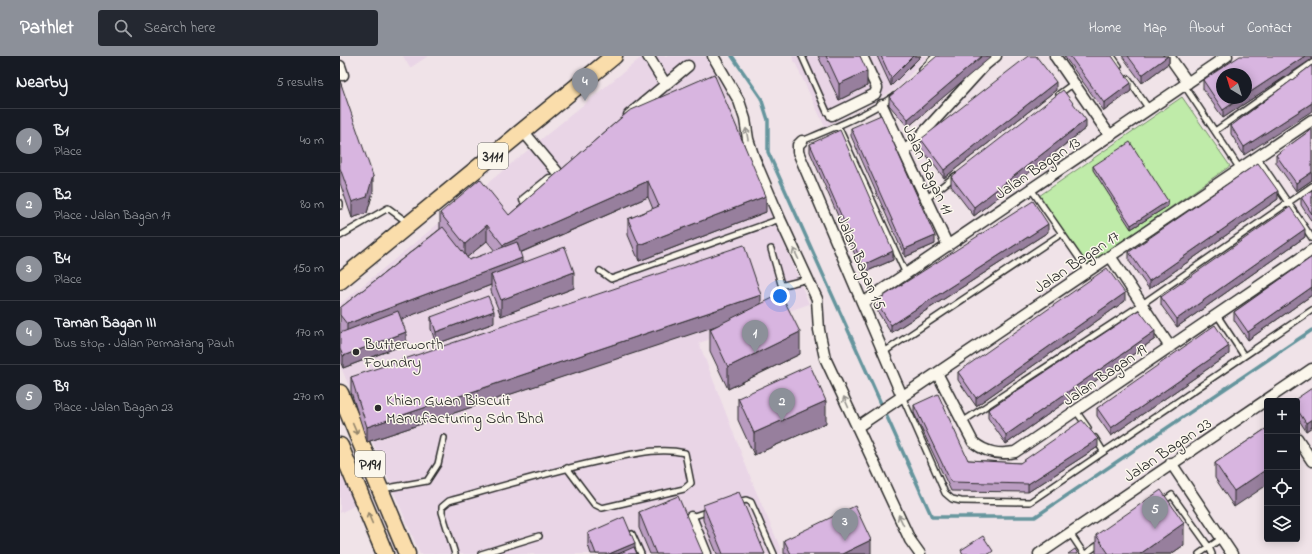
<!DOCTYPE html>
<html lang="en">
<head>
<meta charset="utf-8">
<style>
  body { margin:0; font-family:"Indie Flower",sans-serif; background:#242831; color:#f1f3f6 }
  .controls { position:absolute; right:12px; bottom:12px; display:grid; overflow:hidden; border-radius:4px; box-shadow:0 2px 10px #0003 }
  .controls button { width:36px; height:36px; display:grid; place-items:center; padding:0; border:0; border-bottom:1px solid #363941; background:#171b24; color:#f1f3f6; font:20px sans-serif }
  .compass { position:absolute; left:876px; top:12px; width:36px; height:36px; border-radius:50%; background:#171b24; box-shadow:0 2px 10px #0003; rotate:322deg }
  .you { position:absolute; left:440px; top:240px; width:14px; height:14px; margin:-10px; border:3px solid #fff; border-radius:50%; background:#1a73e8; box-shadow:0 0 0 6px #1a73e833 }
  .badge { display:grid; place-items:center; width:26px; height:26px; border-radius:50%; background:#8c9099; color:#fff; font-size:13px; font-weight:700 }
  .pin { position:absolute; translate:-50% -33px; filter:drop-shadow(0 1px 2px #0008) }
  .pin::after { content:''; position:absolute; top:21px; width:14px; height:12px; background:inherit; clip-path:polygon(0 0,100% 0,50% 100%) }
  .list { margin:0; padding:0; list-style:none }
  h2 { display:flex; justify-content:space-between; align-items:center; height:52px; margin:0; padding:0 16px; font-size:17px }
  h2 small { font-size:13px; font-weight:400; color:#9ea1a6 }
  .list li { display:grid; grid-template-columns:26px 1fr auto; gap:12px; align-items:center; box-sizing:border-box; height:64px; padding:0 16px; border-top:1px solid #363941 }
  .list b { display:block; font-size:15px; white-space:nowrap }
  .list p { margin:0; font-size:13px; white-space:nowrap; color:#9ea1a6 }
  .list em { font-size:13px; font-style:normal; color:#9ea1a6 }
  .icon { flex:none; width:22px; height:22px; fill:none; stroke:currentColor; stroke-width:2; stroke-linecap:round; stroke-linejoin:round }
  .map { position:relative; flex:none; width:972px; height:498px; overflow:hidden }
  header { display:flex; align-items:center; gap:24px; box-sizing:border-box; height:56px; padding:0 20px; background:#8c9099; color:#fff }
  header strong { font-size:19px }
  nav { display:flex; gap:22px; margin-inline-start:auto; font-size:14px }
  .search { width:280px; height:36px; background:#242831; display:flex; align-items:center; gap:10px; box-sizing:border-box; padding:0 14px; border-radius:4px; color:#9ea1a6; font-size:15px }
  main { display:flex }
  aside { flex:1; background:#171b24 }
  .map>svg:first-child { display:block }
</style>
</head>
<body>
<header>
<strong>Pathlet</strong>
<div class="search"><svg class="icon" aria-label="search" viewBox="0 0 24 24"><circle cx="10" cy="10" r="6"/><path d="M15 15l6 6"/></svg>Search here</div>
<nav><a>Home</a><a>Map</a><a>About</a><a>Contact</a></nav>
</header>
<main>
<aside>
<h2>Nearby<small>5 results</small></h2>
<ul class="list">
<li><span class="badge">1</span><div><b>B1</b><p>Place</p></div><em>40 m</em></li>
<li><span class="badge">2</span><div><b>B2</b><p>Place · Jalan Bagan 17</p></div><em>80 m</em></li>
<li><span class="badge">3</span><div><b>B4</b><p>Place</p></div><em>150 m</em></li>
<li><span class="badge">4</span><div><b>Taman Bagan III</b><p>Bus stop · Jalan Permatang Pauh</p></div><em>170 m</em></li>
<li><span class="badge">5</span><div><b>B9</b><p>Place · Jalan Bagan 23</p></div><em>270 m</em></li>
</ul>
</aside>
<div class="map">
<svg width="972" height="498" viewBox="0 0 972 498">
  <rect width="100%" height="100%" fill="#f0e3e8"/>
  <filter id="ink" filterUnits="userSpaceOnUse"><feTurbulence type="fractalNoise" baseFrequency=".025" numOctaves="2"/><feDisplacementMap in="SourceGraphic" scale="8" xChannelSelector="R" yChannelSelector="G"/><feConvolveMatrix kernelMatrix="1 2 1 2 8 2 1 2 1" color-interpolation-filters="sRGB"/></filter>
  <g filter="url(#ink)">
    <!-- built -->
    <path fill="#e9d5e6" d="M 63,0 L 88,0 L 70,12 Z
      M 303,0 L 366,0 L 384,26 L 407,97 L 469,248 L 359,287 L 415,433 L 443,498 L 80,498 L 0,309 L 0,248 Z
      M 452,0 L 587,0 L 558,32 L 485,71 Z
      M 3,419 L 16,449 L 0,457 L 0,421 Z"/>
    <!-- green -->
    <path fill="#bfeba9" stroke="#758b6a" d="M 842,41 L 890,110 L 747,210 L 699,140 Z"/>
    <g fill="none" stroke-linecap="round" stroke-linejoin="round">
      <!-- stream -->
      <path stroke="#65959d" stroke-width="3.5" d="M 392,0 L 421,42 L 428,64 L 428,96 L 592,461 L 695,461 L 972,274"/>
      <!-- service casing -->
      <g stroke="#2b2b2b" stroke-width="8">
        <path id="service" d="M 462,0 L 487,56 L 492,59
          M 772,0 L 779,10
          M 582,14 L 595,0
          M 788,23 L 809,53
          M 844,29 L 900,113
          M 719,38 L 734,27
          M 498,70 L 566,218
          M 875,75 L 972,7
          M 462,85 C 493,72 526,59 554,40
          M 917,101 L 972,182
          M 691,133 L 748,215
          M 586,143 L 615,120
          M 0,147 L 0,150
          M 0,180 L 48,152 L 67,166
          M 431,193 L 441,228 L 444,229 L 468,223
          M 260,215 L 271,223 L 440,163
          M 877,259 L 904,300
          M 544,296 L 721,178
          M 562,340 L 605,437 L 612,443 L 621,445 L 690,446 L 972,254
          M 736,355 L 748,372
          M 622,366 L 802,248 L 972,130
          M 755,382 L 763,395
          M 42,433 L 87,425 L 98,408 L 104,382
          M 398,446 L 406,444 L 411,446 L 434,498
          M 821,447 L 832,439 L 869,491 L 872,498
          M 351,461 L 369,455
          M 730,477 L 744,498
          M 292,478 L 301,498
          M 115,498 L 102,456 L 102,451 L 109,445 C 162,430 215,414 269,403 C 294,398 319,391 345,397 L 351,427 L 344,433 L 262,452 L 254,448 L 227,412
          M 141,498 L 199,480
          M 745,498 L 761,487
          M 859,498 L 882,482"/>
      </g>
      <!-- minor casing -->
      <g stroke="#2b2b2b" stroke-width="13">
        <path id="minor" d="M 308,0 L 326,29
          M 373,0 L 399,45 L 405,63 L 408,83 L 414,102 L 440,163 L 477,243 L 479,274 L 485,302 L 570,484 L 580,498
          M 715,0 L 770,80
          M 829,0 L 848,27
          M 0,10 L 3,19
          M 542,49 L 608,190
          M 289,59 L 348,10
          M 492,59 L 535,38 L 537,32 L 522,0
          M 183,75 L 218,117
          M 462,85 L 458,89 L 458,96 L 562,340
          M 564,95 L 574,87 L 645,9 L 656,0
          M 185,144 L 210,124
          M 770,200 L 830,291
          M 523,247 L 887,0
          M 597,317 L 633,386 C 646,397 659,399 675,396 L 972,194
          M 517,371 L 972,64
          M 957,382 L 972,405
          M 831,407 L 892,498
          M 351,461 L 366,498
          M 699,498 L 972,313"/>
      </g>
      <!-- primary casing -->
      <g stroke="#2b2b2b" stroke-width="19">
        <path id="primary" d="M 0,225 L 274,0
          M 0,337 L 67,498
          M 0,390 L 45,498"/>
      </g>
      <!-- service -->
      <use href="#service" stroke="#fbf7ec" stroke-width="5"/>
      <!-- minor -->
      <use href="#minor" stroke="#fbf7ec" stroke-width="10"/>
      <!-- primary -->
      <use href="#primary" stroke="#faddab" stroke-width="16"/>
    </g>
    <!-- wall -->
    <path fill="#ba9cc1" stroke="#2b2b2b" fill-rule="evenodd" d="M 478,0 L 520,0 L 527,30 L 499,44 Z
      M 537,0 L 581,0 L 551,30 Z
      M 651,0 L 568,71 L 549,49 L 549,41 Z
      M 724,0 L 772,0 L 791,35 L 764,55 Z
      M 782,0 L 829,0 L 829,7 L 802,27 Z
      M 972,0 L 972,3 L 883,62 L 863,33 L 863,24 Z
      M 972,9 L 904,99 L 891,78 L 891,70 Z
      M 0,25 L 33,136 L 27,157 L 12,162 L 0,127 Z
      M 716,34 L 604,122 L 581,92 L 581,83 Z
      M 289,55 L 426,156 L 299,205 L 288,179 L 288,163 L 313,153 L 308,141 L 180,197 L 182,207 L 234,232 L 161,260 L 151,235 L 151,229 L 61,263 L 66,288 L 3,312 L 0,305 L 0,277 L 1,277 L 0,275 L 0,252 L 100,173 L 100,157 L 169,159 ZM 147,185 L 155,195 L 129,204 L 127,201 Z
      M 511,72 L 595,188 L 565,201 L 511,80 Z
      M 746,72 L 634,160 L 611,130 L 611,121 Z
      M 972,73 L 972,124 L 956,135 L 936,107 L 936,99 Z
      M 470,88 L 553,204 L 523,217 L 470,96 Z
      M 753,110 L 828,150 L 791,173 L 753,114 Z
      M 972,134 L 972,166 L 961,149 L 961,141 Z
      M 938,143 L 809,233 L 789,205 L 789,196 Z
      M 708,176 L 551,277 L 536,253 L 536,245 Z
      M 965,181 L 837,271 L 821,249 L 821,241 Z
      M 972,201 L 972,239 L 908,284 L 894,264 L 894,256 Z
      M 785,245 L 636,350 L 618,324 L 618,316 Z
      M 421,248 L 460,298 L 388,333 L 370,295 L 370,273 L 377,269 L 27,386 L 11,336 L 11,321 Z
      M 91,261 L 154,267 L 96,288 L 91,273 Z
      M 815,283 L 666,388 L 648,362 L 648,354 Z
      M 889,298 L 771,380 L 757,360 L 757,352 Z
      M 972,332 L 972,371 L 966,375 L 957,361 L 957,345 Z
      M 398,342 L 486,367 L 414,399 L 398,364 Z
      M 574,349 L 628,404 L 680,407 L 758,391 L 688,436 L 611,435 L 574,357 Z
      M 927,372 L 894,451 L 875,422 L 875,407 Z
      M 363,449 L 425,498 L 377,498 L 363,464 Z
      M 299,456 L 363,498 L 310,498 L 299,472 Z
      M 248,477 L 295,493 L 297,498 L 251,498 L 248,489 Z
      M 756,479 L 844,489 L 831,498 L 756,498 Z
      M 444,484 L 531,498 L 444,498 Z"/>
    <!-- shaded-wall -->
    <path fill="#977f9d" stroke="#2b2b2b" d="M 573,0 L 581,0 L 551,30 L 551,22 Z
      M 642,0 L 651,0 L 651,1 L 568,71 L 568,63 Z
      M 828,0 L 829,0 L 829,7 L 802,27 L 802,19 Z
      M 965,0 L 972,0 L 972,3 L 883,62 L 883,54 L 901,42 L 906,42 L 906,39 Z
      M 527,15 L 527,30 L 499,44 L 499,28 Z
      M 716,26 L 716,34 L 604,122 L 604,114 Z
      M 791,27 L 791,35 L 764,55 L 764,47 Z
      M 972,47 L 972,55 L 904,99 L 904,91 Z
      M 746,64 L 746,72 L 634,160 L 634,151 Z
      M 972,116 L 972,124 L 956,135 L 956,127 Z
      M 33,120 L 33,136 L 27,157 L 12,162 L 12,146 Z
      M 308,125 L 308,141 L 163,204 L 163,189 Z
      M 938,135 L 938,143 L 809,233 L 809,225 Z
      M 426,140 L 426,156 L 299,205 L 299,189 Z
      M 828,145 L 828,150 L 791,173 L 791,169 Z
      M 708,168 L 708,176 L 551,277 L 551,269 Z
      M 147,169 L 147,185 L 125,203 L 125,188 Z
      M 965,173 L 965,181 L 837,271 L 837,263 Z
      M 595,180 L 595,188 L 565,201 L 565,193 Z
      M 553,195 L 553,204 L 523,217 L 523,209 Z
      M 182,202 L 182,217 L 151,219 L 151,229 L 7,284 L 7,268 Z
      M 234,216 L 234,232 L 161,260 L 161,244 Z
      M 972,231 L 972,239 L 908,284 L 908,276 Z
      M 785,237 L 785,245 L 636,350 L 636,342 Z
      M 421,239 L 421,255 L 27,386 L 27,371 Z
      M 154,255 L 154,267 L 96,288 L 96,276 Z
      M 815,275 L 815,283 L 666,388 L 666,379 Z
      M 66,276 L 66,288 L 3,312 L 3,300 Z
      M 460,276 L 460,298 L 388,333 L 388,311 Z
      M 889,290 L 889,298 L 771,380 L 771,372 Z
      M 486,345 L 486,367 L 414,399 L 414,377 Z
      M 972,363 L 972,371 L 966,375 L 966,367 Z
      M 758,383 L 758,391 L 688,436 L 688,428 Z
      M 927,413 L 927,429 L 894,451 L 894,435 Z
      M 844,467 L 844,489 L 831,498 L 800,498 Z
      M 531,484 L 531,498 L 502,498 Z
      M 295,487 L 295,498 L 269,498 Z"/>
    <!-- building -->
    <path fill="#d8b5e0" stroke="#2b2b2b" d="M 486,0 L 520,0 L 527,15 L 499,28 Z
      M 541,0 L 573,0 L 551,22 Z
      M 597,0 L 642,0 L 568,63 L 549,41 Z
      M 688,0 L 696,0 L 716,26 L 604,114 L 581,83 Z
      M 730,0 L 772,0 L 791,27 L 764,47 Z
      M 788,0 L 828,0 L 802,19 Z
      M 900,0 L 965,0 L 906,39 L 906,18 L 882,18 L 882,42 L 901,42 L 883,54 L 863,24 Z
      M 972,9 L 972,47 L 904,91 L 891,70 Z
      M 374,18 L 426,140 L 299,189 L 288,163 L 319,150 L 308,125 L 163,189 L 147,169 L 125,188 L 100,157 L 140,123 L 169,159 L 289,55 Z
      M 0,25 L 33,120 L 27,141 L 12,146 L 0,112 Z
      M 723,34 L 746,64 L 634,151 L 611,121 Z
      M 541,59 L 595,180 L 565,193 L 511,72 Z
      M 972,73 L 972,116 L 956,127 L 936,99 Z
      M 500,74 L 553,195 L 523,209 L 470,88 Z
      M 790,86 L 828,145 L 791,169 L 753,110 Z
      M 918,107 L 938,135 L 809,225 L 789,196 Z
      M 972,134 L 972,158 L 961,141 Z
      M 693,145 L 708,168 L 551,269 L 536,245 Z
      M 950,151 L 965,173 L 837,263 L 821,241 Z
      M 103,171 L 129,204 L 177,186 L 182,202 L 7,268 L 0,259 L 0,252 Z
      M 404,189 L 421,239 L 27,371 L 11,321 Z
      M 225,191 L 234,216 L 161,244 L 151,219 Z
      M 972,201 L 972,231 L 908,276 L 894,256 Z
      M 767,212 L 785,237 L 636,342 L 618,316 Z
      M 441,238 L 460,276 L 388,311 L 370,273 Z
      M 148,240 L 154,255 L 96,276 L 91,261 Z
      M 799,254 L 815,275 L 666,379 L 648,354 Z
      M 58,255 L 66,276 L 3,300 L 0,293 L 0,277 Z
      M 875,269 L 889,290 L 771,372 L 757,352 Z
      M 470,309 L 486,345 L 414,377 L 398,342 Z
      M 972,332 L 972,363 L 966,367 L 957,353 L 957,345 L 953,345 Z
      M 598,338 L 628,404 L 680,407 L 742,364 L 758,383 L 688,428 L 611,426 L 574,349 Z
      M 927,372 L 927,413 L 894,435 L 875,407 Z
      M 821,434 L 844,467 L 800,498 L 769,498 L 756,479 Z
      M 399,436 L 425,498 L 383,498 L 363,449 Z
      M 338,440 L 363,498 L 316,498 L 299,456 Z
      M 515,450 L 531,484 L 502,498 L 451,498 L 444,484 Z
      M 284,461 L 295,487 L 269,498 L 256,498 L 248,477 Z
      M 643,480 L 653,495 L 649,498 L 623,498 L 621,494 Z
      M 294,491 L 297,498 L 278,498 Z
      M 735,493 L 738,498 L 728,498 Z"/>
    <!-- one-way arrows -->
    <defs><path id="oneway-shaft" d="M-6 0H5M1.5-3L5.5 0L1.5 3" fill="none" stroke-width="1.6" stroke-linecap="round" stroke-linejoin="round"/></defs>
    <g stroke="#93918c">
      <use href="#oneway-shaft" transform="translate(407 78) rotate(-100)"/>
      <use href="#oneway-shaft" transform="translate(456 198) rotate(-115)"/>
      <use href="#oneway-shaft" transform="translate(506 346) rotate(-114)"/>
      <use href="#oneway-shaft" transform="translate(561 464) rotate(-115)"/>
    </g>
    <g stroke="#92846b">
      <use href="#oneway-shaft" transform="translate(15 373) rotate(67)"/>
      <use href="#oneway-shaft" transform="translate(30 462) rotate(-113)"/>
    </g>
  </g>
  <!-- markers -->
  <g fill="#2b2b2b" stroke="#fbf7ec" stroke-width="1.5">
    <circle cx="16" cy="296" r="4"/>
    <circle cx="38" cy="352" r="4"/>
  </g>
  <g text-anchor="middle" stroke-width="3" stroke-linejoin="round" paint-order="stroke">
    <!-- shield labels -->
    <g fill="#fbf7ec" stroke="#696865" stroke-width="1">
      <rect x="138" y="87" width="30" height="26" rx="3"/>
      <rect x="15" y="395" width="30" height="26" rx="3"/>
    </g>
    <g font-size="15" font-weight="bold" fill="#2b2b2b">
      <text x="153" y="105">3111</text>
      <text x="30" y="413">P191</text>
    </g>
    <!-- street labels -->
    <g font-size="16" fill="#2b2b2b" stroke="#fbf7ec">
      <text transform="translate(697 111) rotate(-34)" y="6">Jalan Bagan 13</text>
      <text transform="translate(589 113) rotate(65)" y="6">Jalan Bagan 11</text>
      <text transform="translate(736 205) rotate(-34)" y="6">Jalan Bagan 17</text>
      <text transform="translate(522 206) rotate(67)" y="6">Jalan Bagan 15</text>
      <text transform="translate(764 318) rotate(-34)" y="6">Jalan Bagan 19</text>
      <text transform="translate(827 393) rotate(-34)" y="6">Jalan Bagan 23</text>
    </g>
    <!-- poi labels -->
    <g font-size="16" fill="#2b2b2b" stroke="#fbf7ec" text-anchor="start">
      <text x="24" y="293">Butterworth<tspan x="24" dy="18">Foundry</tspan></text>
      <text x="46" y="349">Khian Guan Biscuit<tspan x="46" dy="18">Manufacturing Sdn Bhd</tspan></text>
    </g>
  </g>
</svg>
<div class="controls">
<button>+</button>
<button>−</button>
<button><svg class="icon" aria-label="locate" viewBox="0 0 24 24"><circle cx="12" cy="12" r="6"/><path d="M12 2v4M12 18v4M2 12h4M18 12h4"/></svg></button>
<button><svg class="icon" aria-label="layers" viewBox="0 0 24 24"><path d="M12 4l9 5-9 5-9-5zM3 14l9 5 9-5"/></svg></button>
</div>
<svg class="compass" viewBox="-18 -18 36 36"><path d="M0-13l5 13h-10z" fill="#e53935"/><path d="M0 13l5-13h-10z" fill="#9ea1a6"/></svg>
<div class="you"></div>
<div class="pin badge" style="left:415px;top:297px">1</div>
<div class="pin badge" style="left:442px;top:365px">2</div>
<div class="pin badge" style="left:505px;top:485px">3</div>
<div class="pin badge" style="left:245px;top:45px">4</div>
<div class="pin badge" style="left:815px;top:473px">5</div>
</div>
</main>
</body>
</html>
